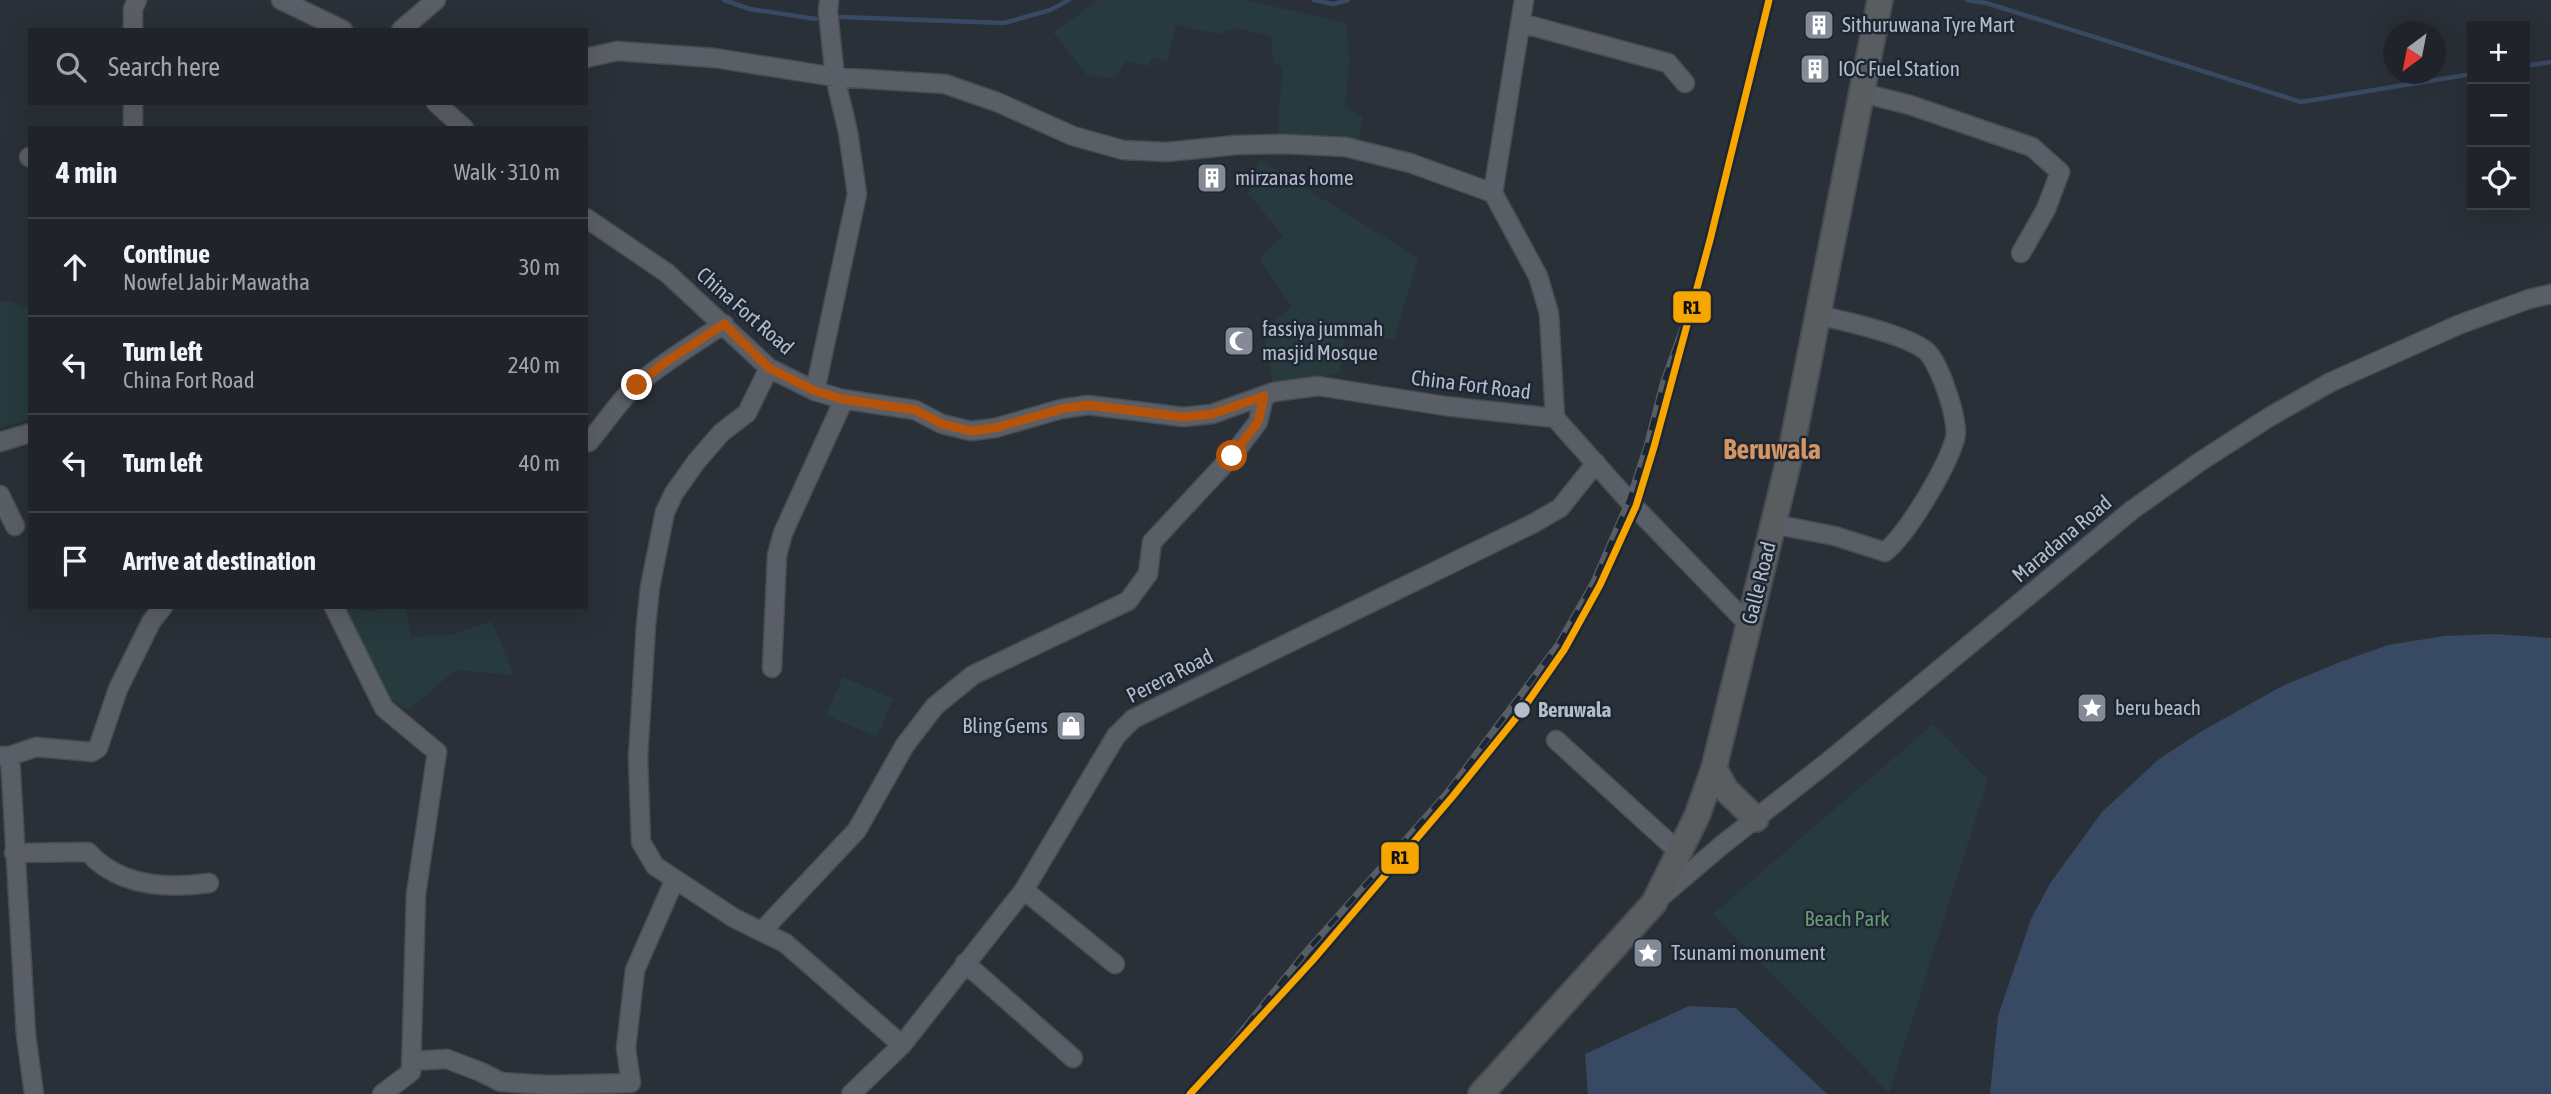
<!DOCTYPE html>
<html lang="en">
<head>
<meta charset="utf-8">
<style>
  body { margin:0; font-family:"Asap Condensed",sans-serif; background:#2d3036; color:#f1f3f6 }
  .controls { position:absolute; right:21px; top:21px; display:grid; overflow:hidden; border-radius:0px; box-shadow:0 7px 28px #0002 }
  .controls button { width:63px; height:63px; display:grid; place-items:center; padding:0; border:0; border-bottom:2px solid #3d4147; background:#20242a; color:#f1f3f6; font:35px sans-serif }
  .compass { position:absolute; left:2383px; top:21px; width:63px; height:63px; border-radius:50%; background:#20242a; box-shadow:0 7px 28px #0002; rotate:212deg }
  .stop { position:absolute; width:21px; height:21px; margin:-16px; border:5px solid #b45309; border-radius:50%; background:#fff }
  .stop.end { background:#b45309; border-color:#fff; box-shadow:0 2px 7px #0008 }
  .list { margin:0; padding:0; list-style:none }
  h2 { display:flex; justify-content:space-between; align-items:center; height:91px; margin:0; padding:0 28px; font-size:30px }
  h2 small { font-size:23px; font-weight:400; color:#a2a4a8 }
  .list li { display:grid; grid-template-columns:46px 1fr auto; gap:21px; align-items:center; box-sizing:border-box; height:98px; padding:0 28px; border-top:2px solid #3d4147 }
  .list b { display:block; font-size:26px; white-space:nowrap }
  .list p { margin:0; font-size:23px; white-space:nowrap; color:#a2a4a8 }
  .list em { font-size:23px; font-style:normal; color:#a2a4a8 }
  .icon { flex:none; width:38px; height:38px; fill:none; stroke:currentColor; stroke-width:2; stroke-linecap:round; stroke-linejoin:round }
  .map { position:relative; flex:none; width:2551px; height:1094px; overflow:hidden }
  .search { position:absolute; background:#20242a; box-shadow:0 7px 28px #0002; left:28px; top:28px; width:560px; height:77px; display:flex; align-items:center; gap:18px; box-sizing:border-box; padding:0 24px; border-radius:0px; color:#a2a4a8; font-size:26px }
  .panel { position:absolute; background:#20242a; box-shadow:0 7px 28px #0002; left:28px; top:126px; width:560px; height:483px; border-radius:0px }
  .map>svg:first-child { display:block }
</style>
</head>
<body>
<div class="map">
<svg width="2551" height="1094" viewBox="0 0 2551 1094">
  <rect width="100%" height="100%" fill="#2a3038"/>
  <!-- green -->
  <path fill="#273a3e" d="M 1099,0 L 1245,0 L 1346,23 L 1349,60 L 1345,107 L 1363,117 L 1358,141 L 1279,134 L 1279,110 L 1283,67 L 1273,62 L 1271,36 L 1237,28 L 1218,34 L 1176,25 L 1167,62 L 1153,57 L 1148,66 L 1126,61 L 1115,78 L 1087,75 L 1053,32 Z
    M 1260,160 L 1418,258 L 1394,339 L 1344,337 L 1339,373 L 1273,384 L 1263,330 L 1292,307 L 1259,259 L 1283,236 L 1248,193 Z
    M 0,300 L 30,307 L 30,419 L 0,428 Z
    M 376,607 L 405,607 L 411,637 L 448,636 L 492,621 L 514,675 L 456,670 L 408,710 L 387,697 L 344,608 L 377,612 Z
    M 843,677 L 893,699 L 877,737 L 826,715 Z
    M 1933,724 L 1988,780 L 1889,1093 L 1713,914 Z"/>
  <!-- water -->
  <path fill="#384963" d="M 2494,634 L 2551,638 L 2551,1094 L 1990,1094 L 1998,1016 L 2031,919 L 2051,882 L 2102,812 L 2159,759 L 2202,731 L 2284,685 L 2343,661 L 2388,645 L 2444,636 Z
    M 1689,1006 L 1736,1008 L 1827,1094 L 1588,1094 L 1585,1054 Z"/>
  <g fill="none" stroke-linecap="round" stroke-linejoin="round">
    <!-- stream -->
    <path stroke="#384963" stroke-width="4.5" d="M 724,0 L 750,9 L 816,19
      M 1314,0 L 1333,4 L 1348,0
      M 1967,0 L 1986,3 L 2301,102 L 2472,74
      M 841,17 L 1004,23 L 1050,10 L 1069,0
      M 2525,66 L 2551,62"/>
    <!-- minor casing -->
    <g stroke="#484c53" stroke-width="21">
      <path id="minor" d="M 281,0 L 343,30
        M 1524,0 L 1493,193 L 1538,276 L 1549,313 L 1555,418
        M 1521,23 L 1668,63 L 1685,83
        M 133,30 L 133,9 L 137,0
        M 401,30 L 436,0
        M 586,58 L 617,51 L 715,58 L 835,77 L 945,84 L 997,102 L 1073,136 L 1123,150 L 1167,152 L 1236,145 L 1284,144 L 1346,147 L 1410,163 L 1493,193
        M 1862,93 L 1910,105 L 2032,147 L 2060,172 L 2046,209 L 2021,253
        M 133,103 L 133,128
        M 436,103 L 464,128
        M 29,157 L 30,157
        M 586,218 L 667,273 L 769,368 L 815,391 L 842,399 L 915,410 L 942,424 L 971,431 L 995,428 L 1061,409 L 1088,405 L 1183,417 L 1212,414 L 1274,392 L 1318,386 L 1445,406 L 1555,418 L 1629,501 L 1748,624
        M 769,368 L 747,413 L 721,433 L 696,462 L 674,493 L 665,512 L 650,587 L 646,625 L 638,758 L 641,842 L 655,866 L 734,918 L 785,943 L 902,1045
        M 815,391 L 857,194 L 848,132 L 835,77 L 828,12 L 829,0
        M 0,442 L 30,433
        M 586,442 L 589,442 C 606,422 619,400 639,383 C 665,361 695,343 724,324
        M 0,495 L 15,526
        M 1773,524 L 1835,536 L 1885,552 C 1908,533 1946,469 1955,439 C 1960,423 1939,360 1925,350 C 1901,333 1847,322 1818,315
        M 334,607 L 384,708 L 437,752 L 416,894 L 411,1072 L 382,1094
        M 772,668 L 777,555 L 783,533 L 841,406 L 842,399
        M 1556,740 L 1679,852
        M 0,756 L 10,756 L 26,1035 L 34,1094
        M 10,756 L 36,747 L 92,752 L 98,748 L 118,689 L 151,622 L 163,607
        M 14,853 L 88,852 C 118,886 166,889 209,883
        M 1024,890 L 1115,964
        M 1662,896 L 1722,845 L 1829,761 L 2132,510 L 2201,461 L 2271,416 L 2331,382 L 2458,325 L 2529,299 L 2551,294
        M 762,931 L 857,830 L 905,745 L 935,706 L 973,675 L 1128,601 L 1148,574 L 1152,542 L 1232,456 L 1258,422 L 1264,396
        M 965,963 L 1073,1058
        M 411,1061 L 447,1059 L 481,1072 L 501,1082 L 549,1085 L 631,1083 L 626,1048 L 635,970 L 675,879
        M 851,1094 L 902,1045 L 1024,890 L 1116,736 L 1133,719 L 1534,523 L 1560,508 L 1596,463"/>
    </g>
    <!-- highway casing -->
    <g stroke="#474c53" stroke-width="28">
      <path id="highway" d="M 1714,768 L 1726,790 L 1756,819
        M 1481,1094 L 1654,903 L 1697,816 L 1714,768 L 1791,451 L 1880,0"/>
    </g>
    <!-- minor -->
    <use href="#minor" stroke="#5a5e66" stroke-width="18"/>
    <!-- highway -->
    <use href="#highway" stroke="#5a5d60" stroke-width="24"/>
    <!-- rail casing -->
    <g stroke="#595d64" stroke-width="7">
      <path id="rail" d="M 1197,1087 L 1306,952 L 1448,792 L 1558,645 L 1594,582 L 1629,501 L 1647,446 L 1664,381 L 1690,309"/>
    </g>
    <!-- rail -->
    <use href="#rail" stroke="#1d2633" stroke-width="4.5" stroke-dasharray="13" stroke-linecap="butt"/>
    <!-- rail-1 casing -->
    <g stroke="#1d2633" stroke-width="12">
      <path id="rail-1" d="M 1190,1094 L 1313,960 L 1453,796 L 1520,713 L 1564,650 L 1600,585 L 1636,506 L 1654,447 L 1710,240 L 1769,0"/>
    </g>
    <!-- rail-1 -->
    <use href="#rail-1" stroke="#f7a600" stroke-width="7"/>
  </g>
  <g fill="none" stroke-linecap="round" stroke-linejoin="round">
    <!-- route -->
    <path stroke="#b45309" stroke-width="9" d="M 637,385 L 664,363 L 724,324 L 769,368 L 815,391 L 842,399 L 915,410 L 942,424 L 971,431 L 995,428 L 1061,409 L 1088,405 L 1183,417 L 1212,414 L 1264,396 L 1258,422 L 1232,456"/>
  </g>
  <!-- icons -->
  <defs>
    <g id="building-square" transform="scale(1.575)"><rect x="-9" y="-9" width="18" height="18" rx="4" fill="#848b96" stroke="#1d2633"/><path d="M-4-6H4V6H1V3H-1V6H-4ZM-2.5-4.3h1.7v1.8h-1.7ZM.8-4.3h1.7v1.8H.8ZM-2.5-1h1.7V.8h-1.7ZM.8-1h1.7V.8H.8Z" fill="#fff"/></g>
    <g id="mosque-square" transform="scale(1.575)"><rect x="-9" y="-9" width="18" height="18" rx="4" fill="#848b96" stroke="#1d2633"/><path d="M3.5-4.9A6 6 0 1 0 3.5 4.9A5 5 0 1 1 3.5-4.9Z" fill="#fff"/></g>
    <g id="sight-square" transform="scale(1.575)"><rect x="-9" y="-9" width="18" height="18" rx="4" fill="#848b96" stroke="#1d2633"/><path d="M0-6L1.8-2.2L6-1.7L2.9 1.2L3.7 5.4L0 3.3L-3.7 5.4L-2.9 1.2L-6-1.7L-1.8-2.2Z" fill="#fff"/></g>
    <g id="shop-square" transform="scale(1.575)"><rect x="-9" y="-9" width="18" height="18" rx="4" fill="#848b96" stroke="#1d2633"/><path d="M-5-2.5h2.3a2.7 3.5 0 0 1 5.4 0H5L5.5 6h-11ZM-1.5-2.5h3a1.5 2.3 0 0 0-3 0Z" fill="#fff"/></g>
  </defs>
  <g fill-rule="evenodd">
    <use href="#building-square" x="1819" y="25"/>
    <use href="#building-square" x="1815" y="69"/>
    <use href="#building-square" x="1212" y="178"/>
    <use href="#mosque-square" x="1239" y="341"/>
    <use href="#sight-square" x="2092" y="708"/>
    <use href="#shop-square" x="1071" y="726"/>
    <use href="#sight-square" x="1648" y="953"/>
  </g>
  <!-- markers -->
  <circle fill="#b4bcc9" stroke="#1d2633" stroke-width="2.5" cx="1522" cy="710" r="9"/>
  <g text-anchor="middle" stroke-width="5" stroke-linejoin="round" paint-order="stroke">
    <!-- poi labels -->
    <g font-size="21" fill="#b4bcc9" stroke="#1d2633" text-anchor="start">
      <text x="1842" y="32">Sithuruwana Tyre Mart</text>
      <text x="1838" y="76">IOC Fuel Station</text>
      <text x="1235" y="185">mirzanas home</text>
      <text x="1262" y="336">fassiya jummah<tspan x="1262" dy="24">masjid Mosque</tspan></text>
      <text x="2115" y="715">beru beach</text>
      <text x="1048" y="733" text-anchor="end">Bling Gems</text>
      <text x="1671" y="960">Tsunami monument</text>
    </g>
    <!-- street labels -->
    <g font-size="21" fill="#b4bcc9" stroke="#1d2633">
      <text transform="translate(745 311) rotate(41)" y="7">China Fort Road</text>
      <text transform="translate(1471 385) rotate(7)" y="7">China Fort Road</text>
      <text transform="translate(2062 539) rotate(-40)" y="7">Maradana Road</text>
      <text transform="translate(1759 583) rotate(-76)" y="7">Galle Road</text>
      <text transform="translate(1170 676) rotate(-27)" y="7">Perera Road</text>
    </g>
    <!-- stop labels -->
    <g font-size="21" font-weight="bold" fill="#b4bcc9" stroke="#1d2633" text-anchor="start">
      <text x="1538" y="717">Beruwala</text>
    </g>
    <!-- park labels -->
    <g font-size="21" fill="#6b9a76" stroke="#1d2633">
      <text x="1847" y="926">Beach Park</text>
    </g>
    <!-- district labels -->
    <g font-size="28" font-weight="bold" fill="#d59563" stroke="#1d2633">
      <text x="1772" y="459">Beruwala</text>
    </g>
  </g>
  <g stroke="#1d2633" stroke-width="2.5">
    <rect x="1672" y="290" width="40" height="34" rx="7" fill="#f7a600"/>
    <rect x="1380" y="841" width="40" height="34" rx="7" fill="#f7a600"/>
  </g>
  <g font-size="19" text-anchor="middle" font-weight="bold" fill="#111">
    <text x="1692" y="314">R1</text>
    <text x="1400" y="864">R1</text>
  </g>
</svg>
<div class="controls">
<button>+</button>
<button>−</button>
<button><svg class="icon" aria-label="locate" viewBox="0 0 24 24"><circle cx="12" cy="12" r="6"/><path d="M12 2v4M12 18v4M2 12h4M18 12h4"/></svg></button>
</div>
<svg class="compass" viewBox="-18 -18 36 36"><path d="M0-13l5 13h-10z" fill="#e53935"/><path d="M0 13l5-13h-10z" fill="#a2a4a8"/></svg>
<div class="stop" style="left:1232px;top:456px"></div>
<div class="stop end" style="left:637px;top:385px"></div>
<div class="search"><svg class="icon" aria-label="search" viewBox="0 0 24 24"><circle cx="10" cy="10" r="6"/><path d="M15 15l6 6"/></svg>Search here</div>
<section class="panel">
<h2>4 min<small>Walk · 310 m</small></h2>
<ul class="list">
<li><svg class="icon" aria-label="ahead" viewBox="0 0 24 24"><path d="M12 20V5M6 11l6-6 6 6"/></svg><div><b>Continue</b><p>Nowfel Jabir Mawatha</p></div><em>30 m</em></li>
<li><svg class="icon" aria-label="left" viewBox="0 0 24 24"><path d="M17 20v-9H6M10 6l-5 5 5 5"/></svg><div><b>Turn left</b><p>China Fort Road</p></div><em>240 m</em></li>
<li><svg class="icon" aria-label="left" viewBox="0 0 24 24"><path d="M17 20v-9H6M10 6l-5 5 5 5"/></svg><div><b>Turn left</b></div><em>40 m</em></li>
<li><svg class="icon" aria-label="arrive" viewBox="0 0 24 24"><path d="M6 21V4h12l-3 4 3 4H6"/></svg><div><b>Arrive at destination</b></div></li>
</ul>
</section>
</div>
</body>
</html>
